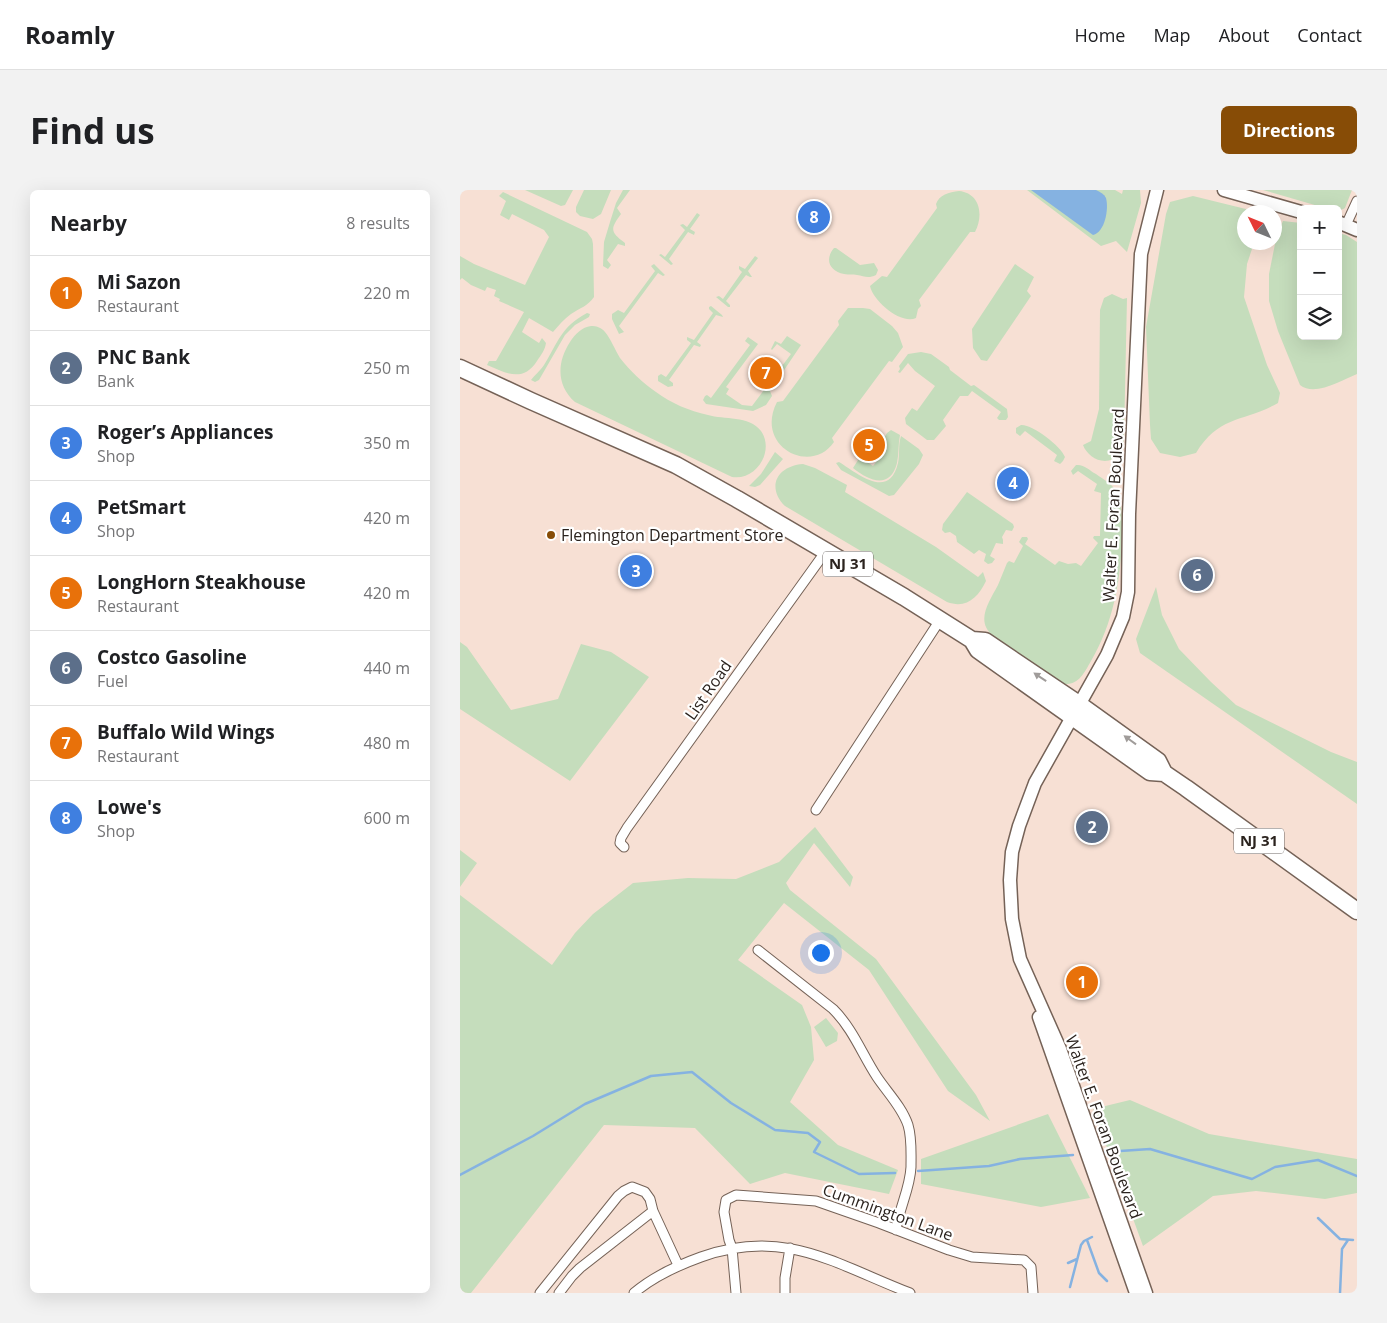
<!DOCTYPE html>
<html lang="en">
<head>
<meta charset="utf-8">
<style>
  body { margin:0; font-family:"Open Sans",sans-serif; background:#f2f2f2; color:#202124 }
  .controls { position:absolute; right:15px; top:15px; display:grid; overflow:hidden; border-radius:8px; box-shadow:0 5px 20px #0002 }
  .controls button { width:45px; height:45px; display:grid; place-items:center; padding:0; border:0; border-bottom:1px solid #e0e0e0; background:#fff; color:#202124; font:25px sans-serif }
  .compass { position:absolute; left:777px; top:15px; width:45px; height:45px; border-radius:50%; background:#fff; box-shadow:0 5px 20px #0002; rotate:313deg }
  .you { position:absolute; left:360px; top:762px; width:18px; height:18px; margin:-12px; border:4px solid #fff; border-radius:50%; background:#1a73e8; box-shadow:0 0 0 8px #1a73e833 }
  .badge { display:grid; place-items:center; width:32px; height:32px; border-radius:50%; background:#874c06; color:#fff; font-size:16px; font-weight:700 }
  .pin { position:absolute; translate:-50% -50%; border:2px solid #fff; box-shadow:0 1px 5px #0006 }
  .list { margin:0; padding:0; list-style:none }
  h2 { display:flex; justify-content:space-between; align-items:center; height:65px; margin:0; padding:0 20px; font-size:21px }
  h2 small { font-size:16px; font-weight:400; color:#757577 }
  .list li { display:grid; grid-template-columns:32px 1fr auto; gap:15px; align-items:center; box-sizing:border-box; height:75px; padding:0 20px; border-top:1px solid #e0e0e0 }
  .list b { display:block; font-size:19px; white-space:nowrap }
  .list p { margin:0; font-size:16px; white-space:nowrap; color:#757577 }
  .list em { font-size:16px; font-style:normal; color:#757577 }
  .icon { flex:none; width:28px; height:28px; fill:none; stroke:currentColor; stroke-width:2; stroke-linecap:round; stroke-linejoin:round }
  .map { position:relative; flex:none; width:897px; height:1103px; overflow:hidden; border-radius:8px }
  header { display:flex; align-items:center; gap:30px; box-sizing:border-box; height:70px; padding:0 25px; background:#fff; border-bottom:1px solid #e0e0e0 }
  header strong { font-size:24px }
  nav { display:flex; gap:28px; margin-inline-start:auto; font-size:18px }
  .intro { display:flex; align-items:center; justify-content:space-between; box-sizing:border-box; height:120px; padding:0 30px }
  h1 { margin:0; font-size:35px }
  .button { padding:12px 22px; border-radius:8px; background:#874c06; color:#fff; font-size:18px; font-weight:700 }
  main { display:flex; gap:30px; padding:0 30px }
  aside { flex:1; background:#fff; border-radius:8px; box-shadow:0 5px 20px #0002 }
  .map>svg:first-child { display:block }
</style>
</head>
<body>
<header>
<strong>Roamly</strong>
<nav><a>Home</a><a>Map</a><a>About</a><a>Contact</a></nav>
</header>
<div class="intro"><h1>Find us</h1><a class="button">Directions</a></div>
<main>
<aside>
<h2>Nearby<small>8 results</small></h2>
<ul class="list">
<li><span class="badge" style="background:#e8710a">1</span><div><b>Mi Sazon</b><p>Restaurant</p></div><em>220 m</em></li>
<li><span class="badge" style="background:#5c6f8a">2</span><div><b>PNC Bank</b><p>Bank</p></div><em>250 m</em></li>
<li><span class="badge" style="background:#3f7fe0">3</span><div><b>Roger’s Appliances</b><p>Shop</p></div><em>350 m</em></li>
<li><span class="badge" style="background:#3f7fe0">4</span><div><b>PetSmart</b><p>Shop</p></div><em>420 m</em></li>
<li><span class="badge" style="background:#e8710a">5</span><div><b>LongHorn Steakhouse</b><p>Restaurant</p></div><em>420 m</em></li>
<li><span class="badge" style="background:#5c6f8a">6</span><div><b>Costco Gasoline</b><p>Fuel</p></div><em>440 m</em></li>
<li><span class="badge" style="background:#e8710a">7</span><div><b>Buffalo Wild Wings</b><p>Restaurant</p></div><em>480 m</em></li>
<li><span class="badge" style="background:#3f7fe0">8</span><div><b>Lowe's</b><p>Shop</p></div><em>600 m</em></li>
</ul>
</aside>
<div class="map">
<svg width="897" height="1103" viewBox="0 0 897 1103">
  <rect width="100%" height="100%" fill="#f7e0d4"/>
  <!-- green -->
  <path fill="#c5ddbc" d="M 65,0 L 113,0 L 105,15 L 101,16 Z
    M 124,0 L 151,0 L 141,24 L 133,29 L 120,26 L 116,22 L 116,17 Z
    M 163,0 L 170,0 L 157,18 L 161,24 C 150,39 150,42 165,53 L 165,56 L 158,54 L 147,70 L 151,75 L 148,79 L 143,76 L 144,52 L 150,32 L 156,13 Z
    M 567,0 L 655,0 L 662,4 L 663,0 L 680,0 L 681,13 L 667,62 L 656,51 L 641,56 Z
    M 803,0 L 892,0 L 885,18 L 879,21 L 878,19 L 865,18 Z
    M 499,1 C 520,3 524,25 515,42 L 510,42 L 459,110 L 461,116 L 458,119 L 456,128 C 441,135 413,111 410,96 L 422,86 L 427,87 L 477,18 L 476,14 C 479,5 489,2 499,1 Z
    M 43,2 L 127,42 L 132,49 L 133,54 L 134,107 C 128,116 120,118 111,124 C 104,129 99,135 93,142 L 69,128 L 62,142 L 79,153 L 82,148 L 86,153 C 85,160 81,165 77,171 C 63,193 46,183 27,175 L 29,171 L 36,171 L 64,122 L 39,111 L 40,109 L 34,106 L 36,100 L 27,97 L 25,101 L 11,95 L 2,88 L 0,90 L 0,66 L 14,74 L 65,95 L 89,47 L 84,40 L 52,24 L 49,30 L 40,25 L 46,11 L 39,6 Z
    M 733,6 L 798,22 L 784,22 L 784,52 L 794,53 L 787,74 L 784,107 L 807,175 L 820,203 L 818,213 C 784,232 759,225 736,263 L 720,267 L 700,263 L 691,249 L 690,235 L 686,137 L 706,24 L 710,12 Z
    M 237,23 L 240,25 L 230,39 L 235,42 L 234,45 L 228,42 L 209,69 L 213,74 L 211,75 L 199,65 L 201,64 L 205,67 L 225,40 L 220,35 L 223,34 L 227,37 Z
    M 823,31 L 841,33 L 841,146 L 878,146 L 878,43 L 886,45 L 897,52 L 897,184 C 882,190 855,207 840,195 L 818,141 L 809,111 L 809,84 L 817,44 Z
    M 374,58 L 376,58 L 400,75 L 414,73 L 418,80 L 416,85 C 408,89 404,86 397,85 C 393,84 389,85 384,84 C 370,81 364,70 374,58 Z
    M 295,66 L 298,68 L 288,81 L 292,87 L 290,87 L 286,85 L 266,111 L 270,115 L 270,117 L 268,117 L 256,107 L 259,106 L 263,109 L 282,82 L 279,79 L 279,76 L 285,79 Z
    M 194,74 L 205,85 L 203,86 L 198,83 L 159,136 L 164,142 L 159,144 L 152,129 L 152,124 L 158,120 L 164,123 L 195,81 L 191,76 Z
    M 555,74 L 574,87 L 567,101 L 571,106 L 527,171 L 521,170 L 513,158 L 512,139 Z
    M 652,104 L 663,109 L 667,108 L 664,247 L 663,260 C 660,263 657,267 653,269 C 641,275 627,266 623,255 L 631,251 L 639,219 L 640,120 L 644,108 Z
    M 251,116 L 262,125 L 263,127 L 256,125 L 237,152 L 241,155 L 240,157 L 234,155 L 209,190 L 213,193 L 213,196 L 208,197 L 198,191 L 198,186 L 201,184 L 206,187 L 231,153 L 227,150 L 227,147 L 234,150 L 253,123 L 249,119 L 249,117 Z
    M 388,118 L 403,118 L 410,119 L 432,136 L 438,143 L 443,157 L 432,172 L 429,171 L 372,248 L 374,252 C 351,286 294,256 317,212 L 323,211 L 379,135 L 378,131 Z
    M 127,123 L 130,124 L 129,127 L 115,135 L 105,145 L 79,190 L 75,192 L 71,190 C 74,186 80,181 84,175 C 99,151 100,138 127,123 Z
    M 131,136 C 136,136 141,137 145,142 C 151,149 155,160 160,168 C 170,181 183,193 196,202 C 211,213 229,221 248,225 C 264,230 289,225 301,241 C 315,261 296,291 272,287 L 115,212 C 96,195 97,172 110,152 C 115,144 122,137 131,136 Z
    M 327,146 L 341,155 L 310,201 L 312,206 L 306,215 L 293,221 L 246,214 L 243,210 L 245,206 L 247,205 L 251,208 L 290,155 L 285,151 L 288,147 L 298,154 L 266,197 L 269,199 L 266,204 L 282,215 L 292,216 L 331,164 L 317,154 L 312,160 L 311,159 L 315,151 L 321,154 Z
    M 461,162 L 471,164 L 489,177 L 490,180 L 511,196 L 514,195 L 547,219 L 548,227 L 546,230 L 539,230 L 537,228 L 541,222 L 512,201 L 508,206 L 500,206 L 483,230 L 486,236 L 474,250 L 467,250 L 446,234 L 445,228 L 452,218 L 457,221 L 475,196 L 455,181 L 448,173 L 440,183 L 438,182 L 440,179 L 439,176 L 448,164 Z
    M 561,235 C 572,234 601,256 605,267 L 603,271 L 600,274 L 594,271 L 597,265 L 565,241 L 560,246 L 556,243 L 556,238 Z
    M 431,240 L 440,245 C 438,254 439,264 437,273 C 430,300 409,291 393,278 L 400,267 L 413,276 L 427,258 L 421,253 L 427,243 Z
    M 441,246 L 459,259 L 463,265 L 459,274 L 434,305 L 429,306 L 381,280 L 376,273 L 379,272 C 397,283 429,311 438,273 C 440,264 438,255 441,246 Z
    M 315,262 L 323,269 L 300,295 L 295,297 L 289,296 L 301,284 Z
    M 343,274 L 355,278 L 387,295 L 385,302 L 476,357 L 518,387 L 523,382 L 526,391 C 518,408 506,419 487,412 L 325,316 C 306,297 317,276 343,274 Z
    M 616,275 C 624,274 629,280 636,284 C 643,289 652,294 656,301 C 663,315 662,332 662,346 C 661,390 653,434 631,471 C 624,483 619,495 604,494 L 533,446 C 515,431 529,412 538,395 C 541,388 544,380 547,373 L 549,371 L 554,373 L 563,356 L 559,352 L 562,347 L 567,347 L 568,349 L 565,354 L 595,375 L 599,371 L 608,374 L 616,373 L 621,376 L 638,353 L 633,348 L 634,346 L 640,346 L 641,303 L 634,301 L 637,294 L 618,281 L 613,285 L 611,281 Z
    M 507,302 L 553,334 L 554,337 L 552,341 L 546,340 L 542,347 L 543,350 L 543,354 L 536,353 L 530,366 L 535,369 L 532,373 L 528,374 L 524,371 L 526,364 L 519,360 L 514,364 L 497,352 L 496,346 L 490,342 L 485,343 L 482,340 L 483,334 Z
    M 696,397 L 702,425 L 719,459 L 751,492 L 776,515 L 871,562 L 897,572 L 897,614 L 680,463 L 676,449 Z
    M 0,452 L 7,457 L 51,520 L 98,509 L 121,454 L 151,462 L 189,487 L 110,591 L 0,519 Z
    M 355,637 L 393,687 L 390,697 L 354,653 L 326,693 L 330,700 L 416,769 L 516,905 L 530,931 L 488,901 L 409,780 L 324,713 L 278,770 L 342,815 L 351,837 L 354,870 L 330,912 L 378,955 L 438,980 L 429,1004 L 325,983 L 290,994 L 235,938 L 144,935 L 11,1103 L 0,1103 L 0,705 L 92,775 L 115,743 L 133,724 L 173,693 L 228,688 L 276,689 L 319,672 Z
    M 0,660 L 17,673 L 0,697 Z
    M 366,828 L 378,843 L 377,851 L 366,857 L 354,837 Z
    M 670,910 L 749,944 L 897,969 L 897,1003 L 865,1009 L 796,1001 L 753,1006 L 683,1056 L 633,919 Z
    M 588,924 L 630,1008 L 581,1017 L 461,994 L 461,969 Z"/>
  <!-- water -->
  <path fill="#85b2e1" d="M 571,0 L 636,0 C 640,2 644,4 646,8 C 649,19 645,42 633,45 Z"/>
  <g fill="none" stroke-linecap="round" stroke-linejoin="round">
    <!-- stream -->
    <path stroke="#85b2e1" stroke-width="2.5" d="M 645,962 L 690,959 L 792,989 L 815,977 L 858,970 L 897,986
      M 458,981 L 529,976 L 560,969 L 613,965
      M 0,985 L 73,946 L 125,914 L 191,886 L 232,882 L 271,913 L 315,940 L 348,943 L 360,952 L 354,962 L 399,984 L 435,983
      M 858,1028 L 880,1049 L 893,1050
      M 627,1050 L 639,1083 L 647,1091
      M 608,1073 L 617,1069
      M 610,1097 L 621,1055 L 624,1051 L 632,1047
      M 880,1103 L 882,1059 L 888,1050"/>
    <!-- street casing -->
    <g stroke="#756257" stroke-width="11">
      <path id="street" d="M 886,35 L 897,11
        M 356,620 L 480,430
        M 164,657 L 160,653 L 161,648 L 167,638 L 366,361
        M 298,760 L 373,819 C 393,839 402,864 417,887 C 427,902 442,917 448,935 C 452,948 451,963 451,977 C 450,999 439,1018 436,1040
        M 80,1103 L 158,1006 L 164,1001 L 172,997 L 185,1002 L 190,1009 L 193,1021 L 218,1075
        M 99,1103 L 112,1086 L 120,1078 L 193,1021
        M 174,1103 C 194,1086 216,1076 241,1067 C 324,1037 375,1074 450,1103
        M 276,1103 L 272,1058 L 269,1050 L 264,1022 L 266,1010 L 276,1005 L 356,1011 L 419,1033 L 489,1060 L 512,1067 L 564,1070 L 571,1077 L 573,1103
        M 325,1103 L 325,1088 L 330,1058"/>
    </g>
    <!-- secondary casing -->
    <g stroke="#756257" stroke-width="15">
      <path id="secondary" d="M 764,0 L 841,22
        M 878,32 L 897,40
        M 579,827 L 676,1103
        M 686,1103 L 600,859 L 560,769 L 552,729 L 550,690 L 552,662 L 559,636 L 575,593 L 647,465 L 663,427 L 668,402 L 669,324 L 681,64 L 697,0"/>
    </g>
    <!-- highway casing -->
    <g stroke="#756257" stroke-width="19">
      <path id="highway" d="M 0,178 L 71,211 L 216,275 L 277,309 L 444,407 L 512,450 L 525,451 L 620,515 L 698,571 L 704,583
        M 512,450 L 518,460 L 525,465 L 690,582 L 704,583 L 726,598 L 897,721"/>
    </g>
    <!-- street -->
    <use href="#street" stroke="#fff" stroke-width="9"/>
    <!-- secondary -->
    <use href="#secondary" stroke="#fff" stroke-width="12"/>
    <!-- highway -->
    <use href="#highway" stroke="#fff" stroke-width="16"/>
  </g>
  <!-- one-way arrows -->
  <defs><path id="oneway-solid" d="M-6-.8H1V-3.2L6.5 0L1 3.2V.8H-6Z" transform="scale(1.25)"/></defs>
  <g fill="#a09c9a">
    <use href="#oneway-solid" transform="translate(580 487) rotate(-146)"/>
    <use href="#oneway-solid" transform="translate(670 550) rotate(-144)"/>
  </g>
  <!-- markers -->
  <circle fill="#874c06" stroke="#fff" stroke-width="2" cx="91" cy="345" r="5"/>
  <g text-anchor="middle" stroke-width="4.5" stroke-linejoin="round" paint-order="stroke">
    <!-- shield labels -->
    <g fill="#fff" stroke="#6b6562" stroke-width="1">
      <rect x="363" y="361.5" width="50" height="25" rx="4"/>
      <rect x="774" y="638.5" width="50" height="25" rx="4"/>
    </g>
    <g font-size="15" font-weight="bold" fill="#2b231e">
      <text x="388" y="379">NJ 31</text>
      <text x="799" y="656">NJ 31</text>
    </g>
    <!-- street labels -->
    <g font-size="16" fill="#2b231e" stroke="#fff">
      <text transform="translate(653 315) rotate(-87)" y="6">Walter E. Foran Boulevard</text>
      <text transform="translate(248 500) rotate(-55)" y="6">List Road</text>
      <text transform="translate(644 937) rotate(70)" y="6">Walter E. Foran Boulevard</text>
      <text transform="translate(428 1022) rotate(20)" y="6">Cummington Lane</text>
    </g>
    <!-- poi labels -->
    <g font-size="16" fill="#2b231e" stroke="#fff" text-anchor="start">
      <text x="101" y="351">Flemington Department Store</text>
    </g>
  </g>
</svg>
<div class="controls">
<button>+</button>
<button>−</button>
<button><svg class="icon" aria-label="layers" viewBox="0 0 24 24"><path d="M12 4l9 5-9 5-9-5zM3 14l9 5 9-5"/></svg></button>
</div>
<svg class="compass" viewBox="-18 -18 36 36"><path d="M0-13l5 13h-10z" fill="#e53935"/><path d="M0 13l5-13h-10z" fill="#757577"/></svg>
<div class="you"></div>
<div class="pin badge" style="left:622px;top:792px;background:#e8710a">1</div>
<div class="pin badge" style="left:632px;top:637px;background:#5c6f8a">2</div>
<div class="pin badge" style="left:176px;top:381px;background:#3f7fe0">3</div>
<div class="pin badge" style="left:553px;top:293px;background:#3f7fe0">4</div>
<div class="pin badge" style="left:409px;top:255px;background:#e8710a">5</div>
<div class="pin badge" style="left:737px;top:385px;background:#5c6f8a">6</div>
<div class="pin badge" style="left:306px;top:183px;background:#e8710a">7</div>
<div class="pin badge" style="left:354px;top:27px;background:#3f7fe0">8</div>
</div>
</main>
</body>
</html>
